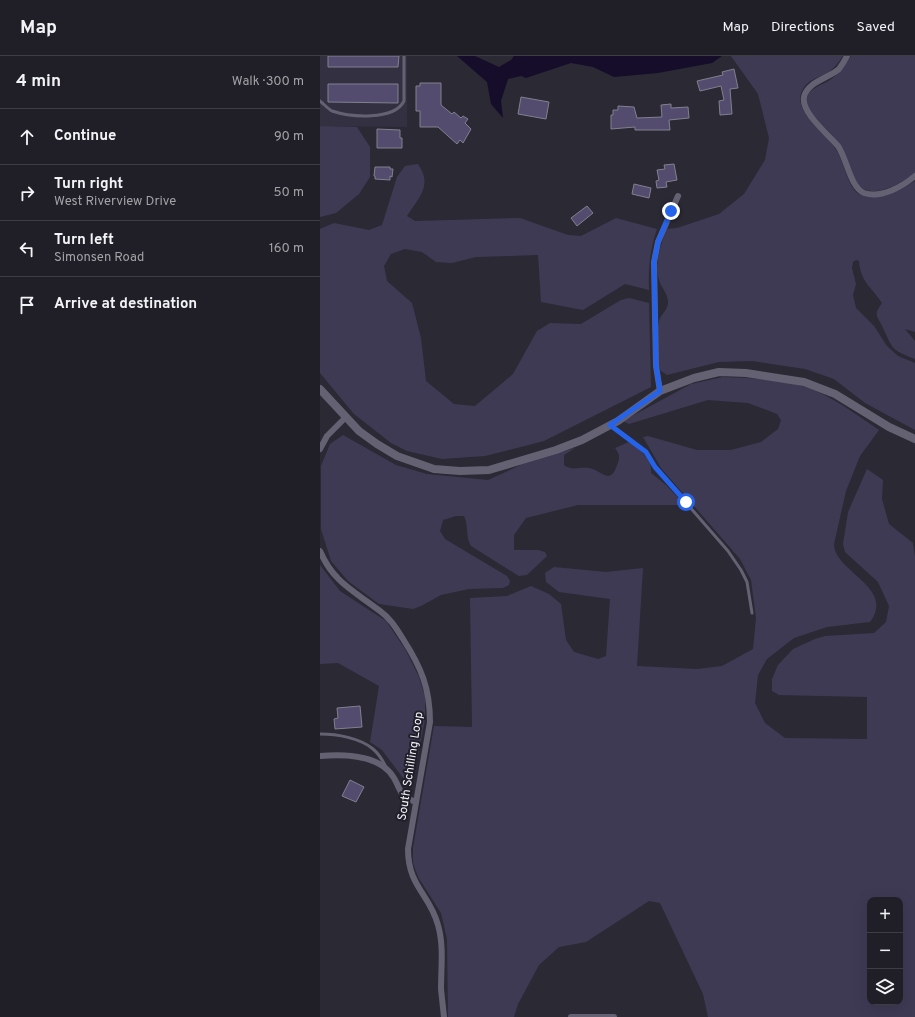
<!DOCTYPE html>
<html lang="en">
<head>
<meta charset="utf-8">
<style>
  body { margin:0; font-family:Overpass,sans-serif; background:#2d2c33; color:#f1f3f6 }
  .controls { position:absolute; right:12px; bottom:12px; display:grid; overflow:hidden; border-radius:8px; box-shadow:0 4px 16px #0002 }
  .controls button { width:36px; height:36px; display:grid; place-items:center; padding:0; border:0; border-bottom:1px solid #3d3d44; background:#201f27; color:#f1f3f6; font:20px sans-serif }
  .stop { position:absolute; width:12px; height:12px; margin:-9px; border:3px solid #2563eb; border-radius:50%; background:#fff }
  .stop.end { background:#2563eb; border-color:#fff; box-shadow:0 1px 4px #0008 }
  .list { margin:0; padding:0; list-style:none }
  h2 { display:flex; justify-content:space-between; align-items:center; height:52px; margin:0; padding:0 16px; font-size:17px }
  h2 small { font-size:13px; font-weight:400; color:#a2a2a7 }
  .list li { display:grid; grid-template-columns:26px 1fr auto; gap:12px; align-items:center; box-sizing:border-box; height:56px; padding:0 16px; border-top:1px solid #3d3d44 }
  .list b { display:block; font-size:15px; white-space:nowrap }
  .list p { margin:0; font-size:13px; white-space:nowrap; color:#a2a2a7 }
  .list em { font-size:13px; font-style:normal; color:#a2a2a7 }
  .icon { flex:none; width:22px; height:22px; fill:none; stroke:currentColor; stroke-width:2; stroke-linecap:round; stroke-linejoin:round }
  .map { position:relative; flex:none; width:595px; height:961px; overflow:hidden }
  header { display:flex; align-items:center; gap:24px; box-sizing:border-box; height:56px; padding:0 20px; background:#201f27; border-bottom:1px solid #3d3d44 }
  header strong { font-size:19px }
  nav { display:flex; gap:22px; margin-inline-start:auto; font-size:14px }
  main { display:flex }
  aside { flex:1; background:#201f27 }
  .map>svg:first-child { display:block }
</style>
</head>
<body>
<header>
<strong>Map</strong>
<nav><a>Map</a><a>Directions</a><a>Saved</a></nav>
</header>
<main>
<aside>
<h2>4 min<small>Walk · 300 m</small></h2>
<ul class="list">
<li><svg class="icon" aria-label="ahead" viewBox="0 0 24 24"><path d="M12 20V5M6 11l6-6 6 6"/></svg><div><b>Continue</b></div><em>90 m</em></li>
<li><svg class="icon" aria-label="right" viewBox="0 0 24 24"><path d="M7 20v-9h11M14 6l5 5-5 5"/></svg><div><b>Turn right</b><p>West Riverview Drive</p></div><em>50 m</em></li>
<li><svg class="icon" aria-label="left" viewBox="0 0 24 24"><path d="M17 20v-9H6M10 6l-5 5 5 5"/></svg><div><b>Turn left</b><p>Simonsen Road</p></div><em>160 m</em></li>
<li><svg class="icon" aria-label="arrive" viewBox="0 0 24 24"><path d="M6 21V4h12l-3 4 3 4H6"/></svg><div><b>Arrive at destination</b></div></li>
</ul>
</aside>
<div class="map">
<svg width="595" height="961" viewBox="0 0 595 961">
  <rect width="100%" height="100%" fill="#2b2934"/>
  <!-- built -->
  <path fill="#333042" d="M 0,0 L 87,0 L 87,71 L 0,70 Z"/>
  <!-- green -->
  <path fill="#3f3a54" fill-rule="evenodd" d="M 411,0 L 523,0 C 519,6 515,11 509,16 C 500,21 486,24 482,35 C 472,54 505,78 515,92 C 524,104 528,135 541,139 C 559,146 580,134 595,125 L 595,276 L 585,273 L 595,285 L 595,303 C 571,294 573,293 563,272 C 557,259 553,260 562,247 C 551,230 541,227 539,205 L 536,204 L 533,206 L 532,212 L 536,228 L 533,239 L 536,252 L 554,270 L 567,290 L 578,300 L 595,307 L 595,374 L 545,347 L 514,323 L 485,313 L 432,305 L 399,306 L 347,319 L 341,315 L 339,311 C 339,296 336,279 339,265 C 341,258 348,254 348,246 C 348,237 341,232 339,224 C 334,207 341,188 347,173 L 357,172 L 399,158 L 424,138 L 445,104 L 449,82 L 438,38 Z
    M 531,0 L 595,0 L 595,117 C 582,127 551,145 537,128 C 529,118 528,100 520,89 C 511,77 499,66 489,54 C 481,34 497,32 510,24 C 519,18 525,8 531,0 Z
    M 0,70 L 37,71 L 50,91 L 50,121 L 39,138 L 16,157 L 0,161 Z
    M 98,108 C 113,130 99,141 87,160 L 95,165 L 200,162 L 248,179 L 261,180 L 296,162 L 337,173 C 330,193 328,212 329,234 L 305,228 L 263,254 L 221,246 L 218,199 L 156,201 L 132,207 L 116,206 L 102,196 L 85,193 L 71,198 L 64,210 L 67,225 L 92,247 L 101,282 L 106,325 L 134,348 L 155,350 L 193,318 L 217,275 L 230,267 L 261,268 L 301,244 L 309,242 L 329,247 L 331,331 L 224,385 L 165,400 L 122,403 L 87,395 L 71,387 L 34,358 L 0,317 L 0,173 L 14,167 L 49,174 L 62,169 L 77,121 L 85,110 Z
    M 403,321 C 429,322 457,323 482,330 C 510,338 535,358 559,374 L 540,400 L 526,435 L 514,488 C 514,516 576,531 550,566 L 507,571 L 474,582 L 447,603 L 438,619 L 435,647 L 445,667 L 465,682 L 547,683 L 547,641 L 459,639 L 452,635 L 452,623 L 458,609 L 473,593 L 495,583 L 505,580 L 554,577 L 566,566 L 569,550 L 558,526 L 525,496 L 523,488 L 528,456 L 547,413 L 563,424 L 562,443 L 569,468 L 593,487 L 595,501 L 595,961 L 388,961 L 383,938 L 340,847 L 329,845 L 266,886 L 239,891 L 219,909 L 198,948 L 194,961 L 128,961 L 127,883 L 121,857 L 98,821 L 93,807 L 93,792 L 114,670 L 152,671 L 150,542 L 187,540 L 211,530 L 229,538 L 241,548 L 246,584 L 254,596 L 278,603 L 286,600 L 290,543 L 239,536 L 226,526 L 225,517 L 234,511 L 286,516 L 323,512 L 317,610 L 377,613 L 402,610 L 433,593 L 436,562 L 431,524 L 420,503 L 341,412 L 323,381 L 328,380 L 377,394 L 411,394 L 441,386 L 458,373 L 461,364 L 457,358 L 428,347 L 388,344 L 309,368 L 303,365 L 371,328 ZM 550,844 L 580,844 L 580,946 L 550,946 Z
    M 23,379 L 76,409 L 107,418 L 168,424 L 203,408 L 255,392 L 244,399 L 244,409 C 252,415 258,411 268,412 C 281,413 290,431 297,409 C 300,402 300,398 295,392 L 309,386 C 319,393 333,404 331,417 L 346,429 L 365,449 L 258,449 L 206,462 L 194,479 L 194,494 L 218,494 L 225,496 L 227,500 L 207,519 L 199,520 L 151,490 C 145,480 149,470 144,460 L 136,460 L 123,464 L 120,475 L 125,483 L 187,520 L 190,525 L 189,529 L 183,532 L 149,533 L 121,539 L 101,550 L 93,553 L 59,548 L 28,525 L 11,505 L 1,473 L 1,410 L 10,388 Z
    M 0,509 L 20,535 L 66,565 L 85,593 L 99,621 L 105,641 L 105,664 L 92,728 L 86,726 L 62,694 L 50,686 L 59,630 L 18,607 L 0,608 Z"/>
  <!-- water -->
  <path fill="#150d2a" d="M 137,0 L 155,0 L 179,11 L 191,4 L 194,0 L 402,0 L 392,7 L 338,17 L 294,21 L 273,11 L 251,7 L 206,22 L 201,20 L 188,23 L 181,45 L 183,62 L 171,48 L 167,26 Z"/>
  <!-- building -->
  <path fill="#534c6f" stroke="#82808e" d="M 8,0 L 79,0 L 78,11 L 8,11 Z
    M 414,13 L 418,32 L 410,33 L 412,58 L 400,59 L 399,45 L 404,44 L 401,30 L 380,35 L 377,25 L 403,19 L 402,16 Z
    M 100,27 L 121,27 L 121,49 L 132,58 L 134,56 L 141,62 L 143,60 L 148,63 L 145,67 L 151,73 L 143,87 L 140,84 L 137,88 L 118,71 L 100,71 L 100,55 L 96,55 L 96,30 L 100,30 Z
    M 8,28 L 78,28 L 78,47 L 8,46 Z
    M 201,41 L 229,46 L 226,63 L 198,58 Z
    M 351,48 L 351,52 L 368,51 L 369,62 L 349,64 L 350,74 L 315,74 L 315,71 L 291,73 L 291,59 L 293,59 L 293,54 L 298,54 L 298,50 L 314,51 L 317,62 L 342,61 L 341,49 Z
    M 57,73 L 80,74 L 80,82 L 82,82 L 82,92 L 57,92 Z
    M 354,108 L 357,124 L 346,126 L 347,131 L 337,132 L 336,125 L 339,124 L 337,114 L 345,113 L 344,109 Z
    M 55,111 L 70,111 L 70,113 L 73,113 L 72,121 L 70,120 L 70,124 L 55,123 L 55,120 L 54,120 Z
    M 314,128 L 331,132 L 329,142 L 312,138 Z
    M 267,150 L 273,157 L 257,170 L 251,162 Z
    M 40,650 L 42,671 L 15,673 L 14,663 L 18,662 L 17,652 Z
    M 30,724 L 44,731 L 36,746 L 22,740 Z"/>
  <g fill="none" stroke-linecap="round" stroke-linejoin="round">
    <!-- service -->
    <path stroke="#646272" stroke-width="3" d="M 0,45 C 4,48 8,53 12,55 C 30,61 74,65 84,45 L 84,0
      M 291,370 L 326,396 L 335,411 L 408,495 L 421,514 L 427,526 L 432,557
      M 0,678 C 17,678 40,682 53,693 C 59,698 63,705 66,711"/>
    <!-- minor -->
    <path stroke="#646272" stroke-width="6" d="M 527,0 C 525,4 522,9 519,13 C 509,22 487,26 484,41 C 481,57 509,79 518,90 C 527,103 530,131 544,137 C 561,143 583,130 595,120
      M 340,335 L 336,310 L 334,206 L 338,186 L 358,140
      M 0,393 L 7,380 L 25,362
      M 0,495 C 13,526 34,535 60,555 C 70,562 76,572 83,583 C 101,611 110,632 110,666 L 88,793 C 88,831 110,838 118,869 C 124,890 121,912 121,933 C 122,943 123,952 124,961
      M 0,700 C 24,698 60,698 74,722 C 82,736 79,740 96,746
      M 251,961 L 294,961"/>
    <!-- tertiary -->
    <path stroke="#646272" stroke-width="8" d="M 0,333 L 39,375 L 57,388 L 77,400 L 114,413 L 140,415 L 169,414 L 236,394 L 262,384 L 298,365 L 340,335 L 374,322 L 399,316 L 426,317 L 484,326 L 515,338 L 569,371 L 595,383"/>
  </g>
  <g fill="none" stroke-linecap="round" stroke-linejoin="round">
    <!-- route -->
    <path stroke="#2563eb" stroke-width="5" d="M 351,155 L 338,186 L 334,206 L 336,310 L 340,335 L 290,369 L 326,396 L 335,411 L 366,446"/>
  </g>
  <g text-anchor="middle" stroke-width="4" stroke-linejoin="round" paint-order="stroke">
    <!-- street labels -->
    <g font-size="12" fill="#f5f4fb" stroke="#211f2a">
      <text transform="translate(90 710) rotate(-81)" y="4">South Schilling Loop</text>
    </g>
  </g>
</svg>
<div class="controls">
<button>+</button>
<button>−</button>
<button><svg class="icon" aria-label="layers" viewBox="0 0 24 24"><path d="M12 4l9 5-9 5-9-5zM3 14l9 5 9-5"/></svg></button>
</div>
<div class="stop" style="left:366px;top:446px"></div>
<div class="stop end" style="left:351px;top:155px"></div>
</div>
</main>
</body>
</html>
